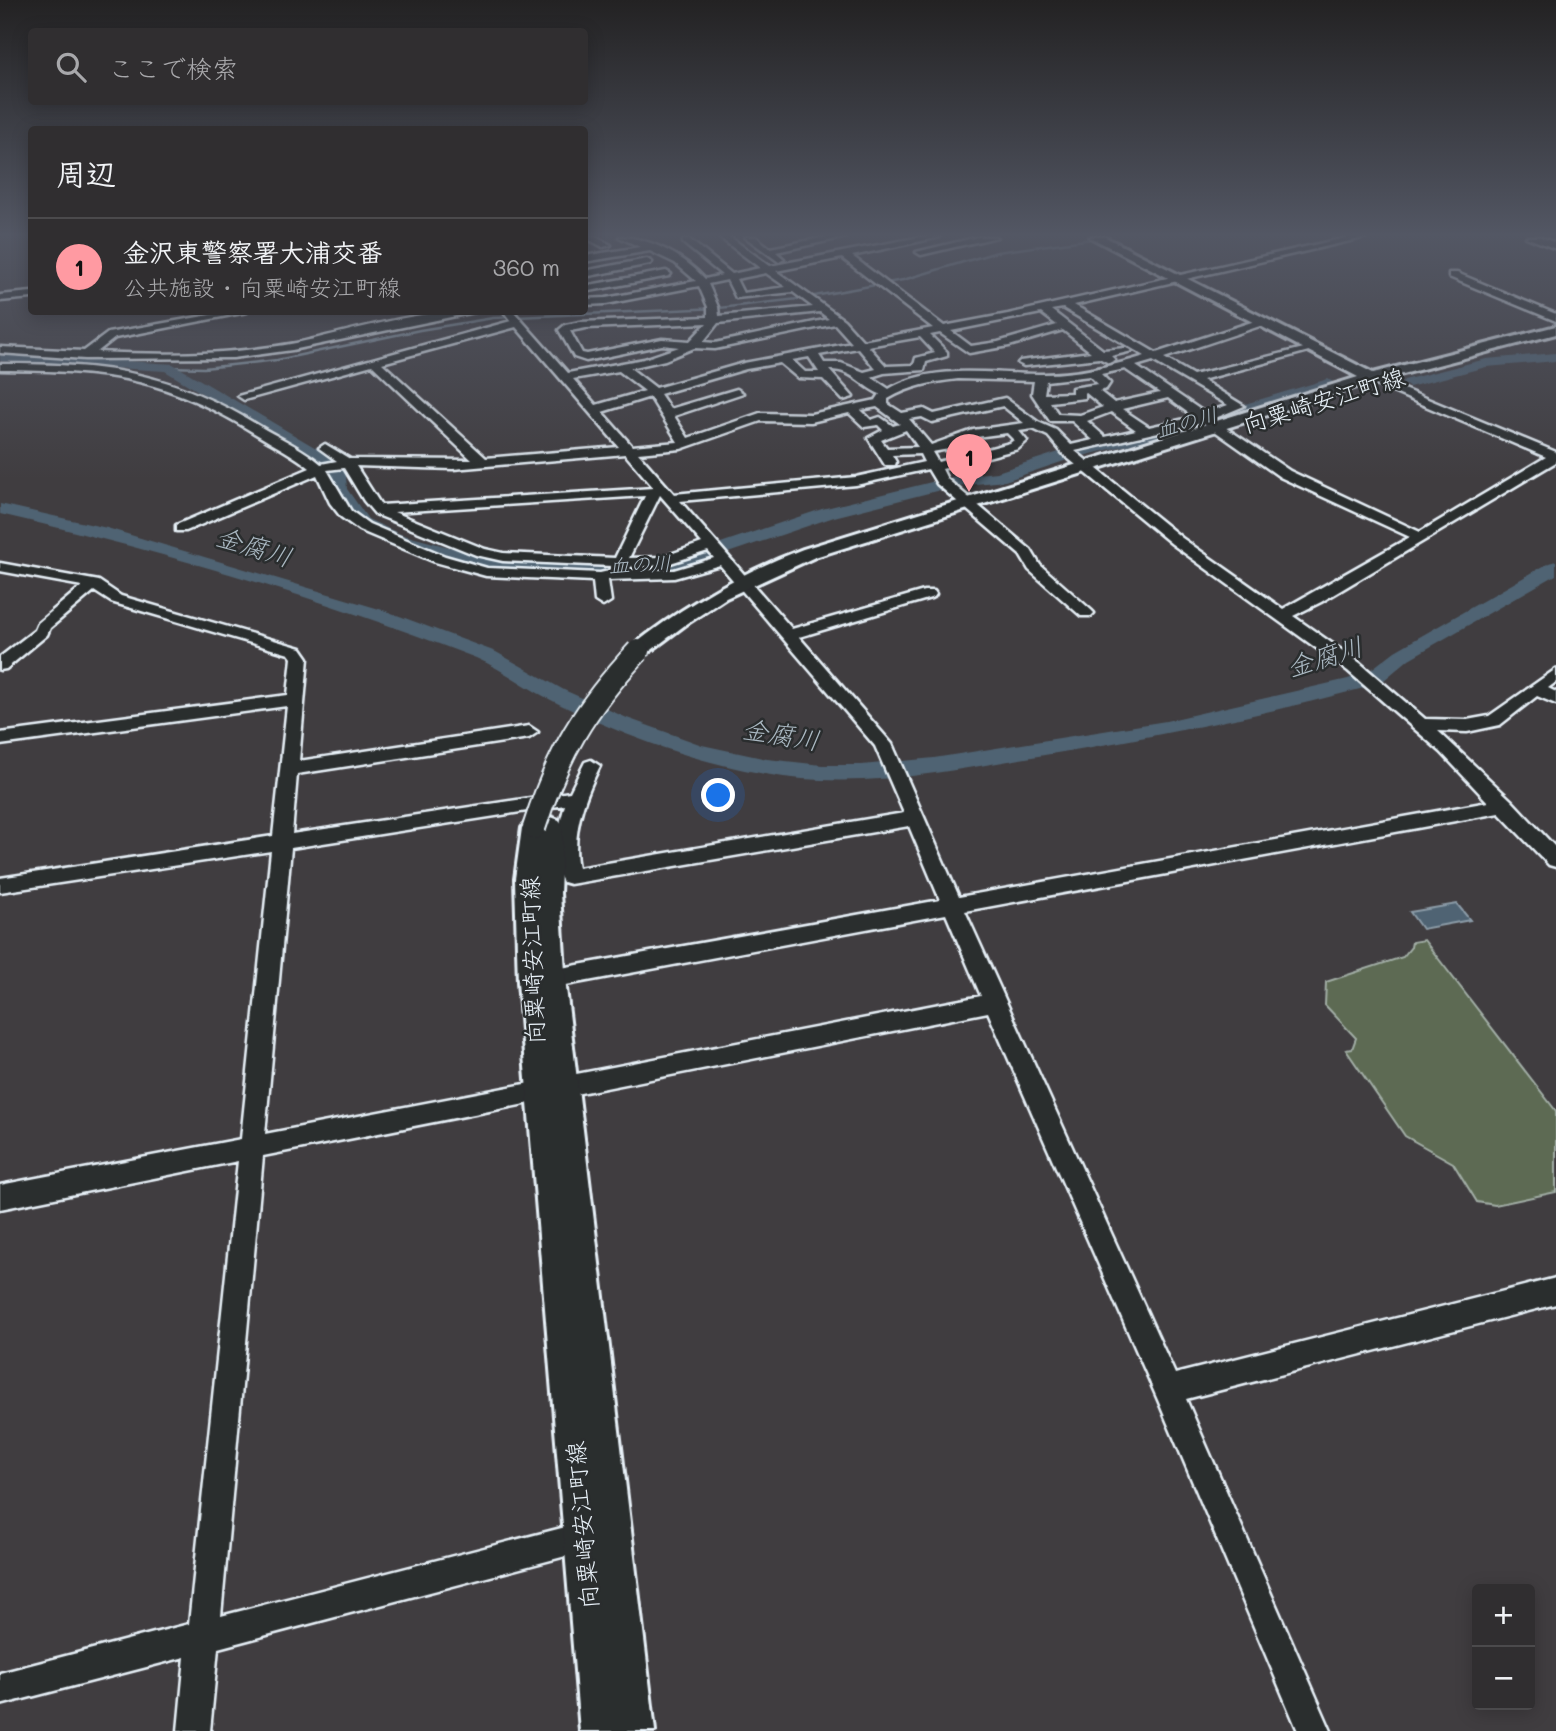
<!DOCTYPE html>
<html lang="ja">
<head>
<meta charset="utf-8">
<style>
  body { margin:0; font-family:Mali,"Klee One",sans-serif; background:#383638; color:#f1f3f6 }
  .controls { position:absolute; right:21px; bottom:21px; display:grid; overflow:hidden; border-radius:7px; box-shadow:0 4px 18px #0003 }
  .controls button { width:63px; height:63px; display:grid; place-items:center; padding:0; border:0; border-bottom:2px solid #4b4a4c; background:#302e30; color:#f1f3f6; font:35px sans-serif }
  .you { position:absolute; left:719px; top:796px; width:24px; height:24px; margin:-18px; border:5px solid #fff; border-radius:50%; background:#1a73e8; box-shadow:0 0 0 10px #1a73e833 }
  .badge { display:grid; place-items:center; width:46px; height:46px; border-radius:50%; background:#ff9aa2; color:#111; font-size:23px; font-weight:700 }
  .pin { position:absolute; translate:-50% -58px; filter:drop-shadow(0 2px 4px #0008) }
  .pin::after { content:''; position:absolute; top:37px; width:24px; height:21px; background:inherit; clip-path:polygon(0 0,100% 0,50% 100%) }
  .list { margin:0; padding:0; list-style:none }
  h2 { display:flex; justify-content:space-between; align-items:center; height:91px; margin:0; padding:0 28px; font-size:30px }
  h2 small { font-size:23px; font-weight:400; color:#a8a8ab }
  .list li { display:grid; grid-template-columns:46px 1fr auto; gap:21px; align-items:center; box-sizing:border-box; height:98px; padding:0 28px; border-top:2px solid #4b4a4c }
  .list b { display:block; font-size:26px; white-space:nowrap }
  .list p { margin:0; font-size:23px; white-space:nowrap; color:#a8a8ab }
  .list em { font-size:23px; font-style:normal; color:#a8a8ab }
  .icon { flex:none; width:38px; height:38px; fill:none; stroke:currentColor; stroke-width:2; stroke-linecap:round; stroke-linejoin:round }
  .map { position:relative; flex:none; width:1556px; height:1731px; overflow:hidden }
  .search { position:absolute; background:#302e30; box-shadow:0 4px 18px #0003; left:28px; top:28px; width:560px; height:77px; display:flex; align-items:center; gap:18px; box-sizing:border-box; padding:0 24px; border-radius:7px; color:#a8a8ab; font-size:26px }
  .panel { position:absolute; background:#302e30; box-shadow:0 4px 18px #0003; left:28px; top:126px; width:560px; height:189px; border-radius:7px }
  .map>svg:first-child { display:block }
</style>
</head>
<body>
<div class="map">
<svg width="1556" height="1731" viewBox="0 0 1556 1731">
  <rect width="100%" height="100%" fill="#403d40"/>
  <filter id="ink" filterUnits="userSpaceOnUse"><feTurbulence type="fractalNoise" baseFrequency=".0143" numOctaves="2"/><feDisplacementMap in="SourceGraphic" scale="14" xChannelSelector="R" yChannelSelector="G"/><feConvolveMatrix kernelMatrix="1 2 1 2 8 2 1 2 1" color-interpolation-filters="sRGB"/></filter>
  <g filter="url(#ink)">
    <!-- green -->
    <path fill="#5d6b53" stroke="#a2aea6" stroke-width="2" d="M 1424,940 L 1556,1111 L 1556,1192 L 1495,1205 L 1477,1202 L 1453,1163 L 1405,1136 L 1346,1050 L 1352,1049 L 1356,1038 L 1325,1005 L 1326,982 L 1403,957 L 1411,947 L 1412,942 Z"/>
    <!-- water -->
    <path fill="#4f6473" stroke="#8c9ca8" stroke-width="2" d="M 1457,904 L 1470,920 L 1422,929 L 1410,912 Z"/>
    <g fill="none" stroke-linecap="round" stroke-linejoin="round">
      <!-- stream -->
      <path stroke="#8c9ca8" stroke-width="2.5" d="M 168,367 L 204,368 L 277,360 L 420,330 L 493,318 L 719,308 L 798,299 L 903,280 L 997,252 L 1099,238"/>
      <!-- river -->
      <path fill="#4f6473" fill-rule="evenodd" d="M 0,353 L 173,364 L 345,465 L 347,489 L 368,519 L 400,534 L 490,558 L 528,561 L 667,561 L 822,509 L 956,476 L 997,472 L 1059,452 L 1195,419 L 1328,379 L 1335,383 L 1333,386 L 1206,426 L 1070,459 L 1005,481 L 956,486 L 834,517 L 669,573 L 528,573 L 489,569 L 388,542 L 356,527 L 331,489 L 331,471 L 165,371 L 0,361 Z
        M 1556,353 L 1556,361 L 1486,367 L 1409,387 L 1402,383 L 1404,380 L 1486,359 Z
        M 0,504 L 107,528 L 386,611 L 496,652 L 564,690 L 627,718 L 702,745 L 767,759 L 822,765 L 862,765 L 934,758 L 1166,721 L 1348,679 L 1369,671 L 1395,651 L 1549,563 L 1556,561 L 1556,575 L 1409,659 L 1383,681 L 1360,689 C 1250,718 1139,740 1026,758 C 940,773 852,790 765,774 C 691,761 618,734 551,700 C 525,687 502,669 476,658 C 322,598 161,551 0,514 Z"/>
      <!-- minor casing -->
      <g stroke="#e8f1f8" stroke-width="5">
        <path id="minor" d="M 584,237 L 596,237 L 611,245 L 603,247 Z
          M 619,237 C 650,237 685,257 705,279 L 722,275 L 683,243 L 683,239 L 689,239 L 732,274 L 760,268 L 719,237 L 730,237 L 770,266 L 920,237 L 940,237 L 852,256 L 944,326 L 1008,314 L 1349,237 L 1367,237 L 1074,305 L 1156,353 L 1258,320 L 1266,320 L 1266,324 L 1164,358 L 1193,375 L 1316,345 L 1316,349 L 1202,380 L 1244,406 L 1213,419 L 1290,471 L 1420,532 L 1546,457 L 1376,385 L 1376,381 L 1384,381 L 1556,452 L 1556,462 L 1321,602 L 1293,616 L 1360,663 L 1425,719 L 1467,720 L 1489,716 L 1556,669 L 1556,682 L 1548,688 L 1556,692 L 1556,704 L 1537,696 L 1500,725 L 1467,732 L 1438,731 L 1511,800 L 1556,848 L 1556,867 L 1549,865 L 1499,813 L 965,911 L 1175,1374 L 1556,1278 L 1556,1304 L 1186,1399 L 1331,1731 L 1298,1731 L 1158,1400 L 988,1012 L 263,1156 L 221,1616 L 585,1522 L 596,1526 L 600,1537 L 596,1548 L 218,1648 L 210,1731 L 178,1731 L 185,1657 L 0,1705 L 0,1673 L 189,1624 L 238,1161 L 0,1209 L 0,1185 L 241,1139 L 271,851 L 0,892 L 0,878 L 273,836 L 287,706 L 0,745 L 0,733 L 288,695 L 292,658 L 289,654 L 111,602 L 94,591 L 50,628 L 47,635 L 6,669 L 0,670 L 0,657 L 35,630 L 38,623 L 82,586 L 0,571 L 0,563 L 99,581 L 121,596 L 301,648 L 308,658 L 299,761 L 529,726 L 538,732 L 529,738 L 297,774 L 292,834 L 570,792 L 585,762 L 591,760 L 600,766 C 584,797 571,833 578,868 L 904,813 L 875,746 L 720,565 L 674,578 L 608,580 L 611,601 L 603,606 L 595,601 L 593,581 L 486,576 L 435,562 L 359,530 L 341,517 L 330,503 L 317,475 L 186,531 L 176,531 L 176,525 L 310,468 C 294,455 274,445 256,434 C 163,376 107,371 0,370 L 0,364 C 111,364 170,371 266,430 C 284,440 305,450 321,464 L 337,461 L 319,448 L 325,444 L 350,459 L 472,460 L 372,365 L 244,400 L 238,396 L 511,321 L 504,312 L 514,312 L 568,373 L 644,359 L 679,347 L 662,345 L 586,361 L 574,357 L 559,330 L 565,325 L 580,322 L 708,317 L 708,307 L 699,286 L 606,304 L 584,305 L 584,299 L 606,298 L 696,281 L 675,263 L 650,251 L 584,262 L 584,256 L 640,247 ZM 842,258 L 933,328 L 863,341 L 844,320 L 776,271 ZM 766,273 L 786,287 L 743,293 L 736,279 ZM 727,280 L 736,298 L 793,292 L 813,307 L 719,316 L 718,307 L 708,284 ZM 1063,308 L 1145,356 C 1112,366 1079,374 1044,374 C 994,375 934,362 889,389 L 871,377 L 884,373 L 924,370 L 926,362 L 947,356 L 947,352 L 930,335 L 940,333 L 969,353 L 1009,346 L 1063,330 L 1091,352 L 1020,361 L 1018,363 L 1024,366 L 1099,358 L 1109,363 L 1115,360 L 1111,356 L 1132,351 L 1126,348 L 1103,350 L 1051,310 ZM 820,312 L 829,319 L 715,343 L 703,342 L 718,323 ZM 1041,313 L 1057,325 L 998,342 L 971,346 L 951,331 ZM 707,323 L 690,341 L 662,339 L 587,354 L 582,353 L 570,331 L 586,328 ZM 835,324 L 852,343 L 744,363 L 656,388 L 630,368 L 665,360 L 694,348 L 715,349 ZM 516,327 L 619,447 L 486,458 L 382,363 ZM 920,337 L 935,353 L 916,358 L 914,365 L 886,366 L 868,346 ZM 858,348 L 876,369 L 864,372 L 841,363 L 824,363 L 819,355 ZM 809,357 L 819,372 L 805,372 L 792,360 ZM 1153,361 L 1228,405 L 1205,413 L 1136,366 ZM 780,363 L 798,378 L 823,379 L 843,400 L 853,397 L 829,370 C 852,369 861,386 880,394 L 876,400 L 811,414 L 760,413 L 688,438 L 674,416 L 743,393 L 737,389 L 670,409 L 660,394 L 746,369 ZM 1125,369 L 1160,393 L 1114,403 L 1099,391 L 1106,389 L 1110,383 L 1101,374 ZM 619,371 L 645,391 L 596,405 L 573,379 ZM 1090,376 L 1098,384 L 1072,388 L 1072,393 L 1044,394 L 1046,381 ZM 958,379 L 1034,381 L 1032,394 L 1050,421 L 1072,421 L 1093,440 L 1071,445 L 1056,430 L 1038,422 L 1005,398 L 934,414 L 924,409 L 902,413 L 888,404 L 888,399 C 910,386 932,382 958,379 ZM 1085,392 L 1103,407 L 1080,415 L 1058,414 L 1050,402 L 1085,398 ZM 650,397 L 678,442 L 632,446 L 602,412 ZM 1168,398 L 1194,417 L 1149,427 L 1122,409 ZM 1003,406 L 1024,423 L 973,430 L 931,445 L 909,419 L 922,417 L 932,422 ZM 877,407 L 900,424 L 893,426 L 880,417 L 871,420 L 861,410 ZM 1111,412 L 1136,430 L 1105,437 L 1087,421 ZM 849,413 L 864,427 L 878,425 L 883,430 L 868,438 L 885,465 L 895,465 L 896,462 L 892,455 L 920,454 L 924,462 L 856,477 L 674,494 L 638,453 L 681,449 L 761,421 L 811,422 ZM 1202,422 L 1280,477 L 1410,537 L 1283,609 L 1182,538 L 1075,451 ZM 1033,429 L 1048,436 L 1064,455 L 1172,544 L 1348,671 L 1441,752 L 1488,802 L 959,897 L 892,744 L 799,637 L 934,597 L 936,594 L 934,591 L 924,591 L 792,629 L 680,501 L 856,485 L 928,469 L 937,484 L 1020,555 L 1029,570 L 1081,616 L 1091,616 L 1094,613 L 1091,610 L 1040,565 L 1031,550 L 947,479 L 942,469 L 1018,449 L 1027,441 L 1019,431 ZM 906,430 L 918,447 L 887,448 L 881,440 ZM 1007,433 L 1014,440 L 1010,443 L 938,462 L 932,452 L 949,449 L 976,437 ZM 625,454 L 654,488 L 381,505 L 356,466 L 453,469 ZM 344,468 L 364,501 L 375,514 L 476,555 L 503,561 L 611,566 L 609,571 L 600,573 L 487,568 L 445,556 L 369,524 L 351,511 L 327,470 ZM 660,495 L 702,543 L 662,557 L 629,558 ZM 645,496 L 615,558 L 503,553 L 485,549 L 394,512 ZM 708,551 L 714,558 L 674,570 L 624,570 L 625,567 L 664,565 ZM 565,805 C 558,829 551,860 563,882 L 570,884 L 909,826 L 940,900 L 550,970 L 543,973 L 539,979 L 543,985 L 550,988 L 946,914 L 981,996 L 265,1134 L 291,848 Z
          M 745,237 L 756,237 L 770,248 L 826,237 L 846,237 L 776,252 L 784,259 L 779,262 Z
          M 978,237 L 997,237 L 921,255 L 916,252 Z
          M 1526,237 L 1540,237 L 1556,243 L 1556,249 Z
          M 647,259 L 652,262 L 650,264 L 584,277 L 584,271 Z
          M 666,271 L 671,274 L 669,276 L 584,292 L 584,286 Z
          M 1449,273 L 1457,273 L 1556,314 L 1556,321 L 1449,277 Z
          M 32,292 L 32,298 L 0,301 L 0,295 Z
          M 227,312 L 247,312 L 115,338 L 97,352 C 164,355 230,355 296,343 C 346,333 427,307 475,312 L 292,350 L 233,358 L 85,359 L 0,353 L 0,347 L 84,351 L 108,333 Z"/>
      </g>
      <!-- major casing -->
      <g stroke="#e8f1f8" stroke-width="6">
        <path id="major" d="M 1090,237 L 1105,237 L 1373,373 L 1556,326 L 1556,334 L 1384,379 L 1386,382 L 1384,385 L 1370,383 L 815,557 L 726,598 L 685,625 L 645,655 L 631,655 L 628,651 L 631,647 C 684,605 740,573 803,549 L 1358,377 Z
          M 551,817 L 559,820 L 563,826 L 560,893 L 566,988 L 655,1731 L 580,1731 L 518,982 L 515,879 L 522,828 L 526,822 L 534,819 L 542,822 Z"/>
      </g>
      <!-- minor -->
      <use href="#minor" fill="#2a2d2e" fill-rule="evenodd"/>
      <!-- major -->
      <use href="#major" fill="#2a2d2e" fill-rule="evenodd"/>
      <!-- major-bridge casing -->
      <g stroke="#e8f1f8" stroke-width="26" stroke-linecap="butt">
        <path id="major-bridge" d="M 534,828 C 558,753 584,709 638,651"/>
      </g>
      <!-- major-bridge -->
      <use href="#major-bridge" stroke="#2a2d2e" stroke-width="22"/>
    </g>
  </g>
  <!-- sky -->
  <linearGradient id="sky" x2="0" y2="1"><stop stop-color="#232223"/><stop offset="0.49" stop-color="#535764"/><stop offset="1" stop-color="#535764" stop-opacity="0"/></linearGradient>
  <rect width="1556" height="479" fill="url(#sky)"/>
  <g text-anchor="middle" stroke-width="5" stroke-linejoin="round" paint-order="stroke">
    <!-- far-water labels -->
    <g font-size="21" font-style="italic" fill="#abb9c3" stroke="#2a2d2e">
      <text transform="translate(1187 423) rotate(-16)" y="7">血の川</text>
      <text transform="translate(640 565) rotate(-3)" y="7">血の川</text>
    </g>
    <!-- street labels -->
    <g font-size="24" fill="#e8f1f8" stroke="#2a2d2e">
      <text transform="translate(1324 401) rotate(-17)" y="8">向粟崎安江町線</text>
      <text transform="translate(533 960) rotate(-92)" y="8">向粟崎安江町線</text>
      <text transform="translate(583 1525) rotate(-95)" y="8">向粟崎安江町線</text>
    </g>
    <!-- water labels -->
    <g font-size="26" font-style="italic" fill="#abb9c3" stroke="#2a2d2e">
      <text transform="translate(254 547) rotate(17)" y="9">金腐川</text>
      <text transform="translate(1325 657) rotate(-17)" y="9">金腐川</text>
      <text transform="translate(781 735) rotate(9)" y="9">金腐川</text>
    </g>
  </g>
</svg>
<div class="controls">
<button>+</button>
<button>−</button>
</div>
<div class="you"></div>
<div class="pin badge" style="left:969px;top:492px">1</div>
<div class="search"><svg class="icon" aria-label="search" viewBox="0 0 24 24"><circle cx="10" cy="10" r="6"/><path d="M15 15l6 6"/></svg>ここで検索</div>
<section class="panel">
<h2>周辺<small></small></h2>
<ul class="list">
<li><span class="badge">1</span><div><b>金沢東警察署大浦交番</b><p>公共施設 · 向粟崎安江町線</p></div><em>360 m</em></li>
</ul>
</section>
</div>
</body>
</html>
